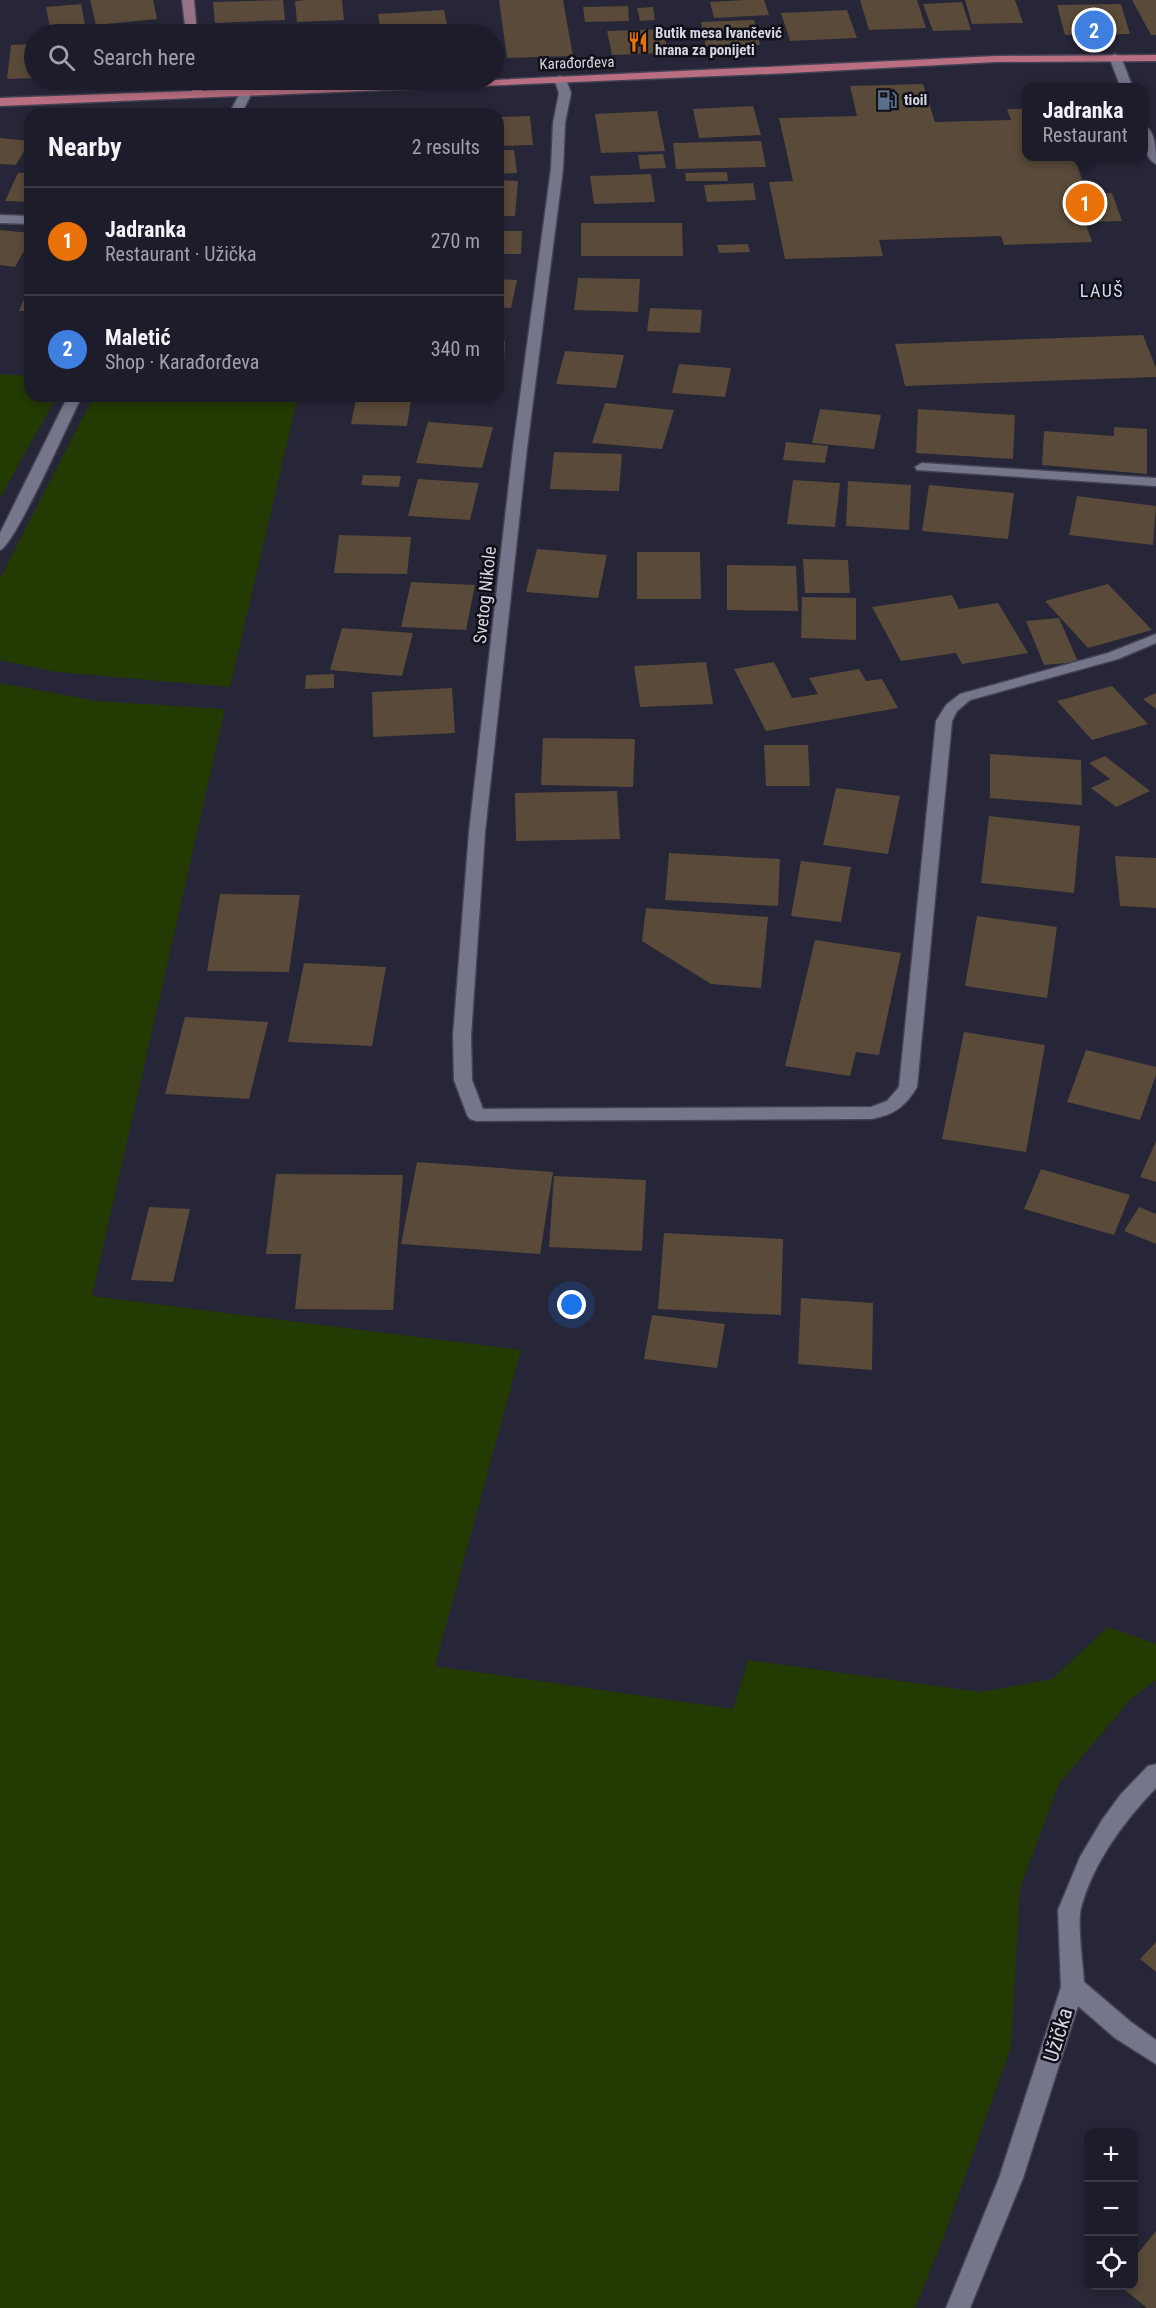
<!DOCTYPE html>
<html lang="en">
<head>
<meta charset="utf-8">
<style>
  body { margin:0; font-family:"Roboto Condensed",sans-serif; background:#252532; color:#f1f3f6 }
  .controls { position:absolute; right:18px; bottom:18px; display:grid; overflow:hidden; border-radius:12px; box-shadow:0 3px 9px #0003 }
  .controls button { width:54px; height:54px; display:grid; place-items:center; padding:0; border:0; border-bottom:2px solid #3a3a47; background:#1c1c2a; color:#f1f3f6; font:30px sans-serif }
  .you { position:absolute; left:572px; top:1305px; width:21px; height:21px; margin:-15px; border:4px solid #fff; border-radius:50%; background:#1a73e8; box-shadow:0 0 0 9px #1a73e833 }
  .badge { display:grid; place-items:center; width:39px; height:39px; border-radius:50%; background:#b45309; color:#fff; font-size:20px; font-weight:700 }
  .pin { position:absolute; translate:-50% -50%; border:3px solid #fff; box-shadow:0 2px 6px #0006 }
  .popup { position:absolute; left:1022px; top:83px; width:126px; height:78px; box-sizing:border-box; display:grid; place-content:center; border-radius:12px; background:#1c1c2a; filter:drop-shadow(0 2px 4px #0005); font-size:20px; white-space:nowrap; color:#a0a1a8 }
  .popup b { font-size:22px; color:#f1f3f6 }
  .popup::after { content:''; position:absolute; left:50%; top:100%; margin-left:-12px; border:12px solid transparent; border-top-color:#1c1c2a }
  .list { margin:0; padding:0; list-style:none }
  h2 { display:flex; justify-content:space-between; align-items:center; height:78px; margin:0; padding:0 24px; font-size:26px }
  h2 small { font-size:20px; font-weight:400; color:#a0a1a8 }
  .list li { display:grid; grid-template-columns:39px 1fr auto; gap:18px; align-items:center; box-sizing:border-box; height:108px; padding:0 24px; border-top:2px solid #3a3a47 }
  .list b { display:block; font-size:22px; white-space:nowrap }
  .list p { margin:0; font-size:20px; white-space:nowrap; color:#a0a1a8 }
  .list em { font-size:20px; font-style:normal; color:#a0a1a8 }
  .icon { flex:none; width:33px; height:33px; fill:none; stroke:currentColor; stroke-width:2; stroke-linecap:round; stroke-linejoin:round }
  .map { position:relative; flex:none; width:1156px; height:2308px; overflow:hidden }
  .search { position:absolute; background:#1c1c2a; box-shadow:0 3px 9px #0003; left:24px; top:24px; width:480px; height:66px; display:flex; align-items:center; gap:15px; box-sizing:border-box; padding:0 21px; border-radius:33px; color:#a0a1a8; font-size:22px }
  .panel { position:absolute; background:#1c1c2a; box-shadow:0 3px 9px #0003; left:24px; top:108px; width:480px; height:294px; border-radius:18px }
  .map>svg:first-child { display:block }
</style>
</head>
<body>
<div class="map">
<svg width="1156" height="2308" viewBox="0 0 1156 2308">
  <rect width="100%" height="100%" fill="#262638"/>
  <!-- green -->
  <path fill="#233a03" d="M 0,374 L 30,376 L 30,396 L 57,396 L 0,498 Z
    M 94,396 L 298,396 L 230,687 L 56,672 L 0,660 L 0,578 Z
    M 0,683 L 97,701 L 225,709 L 92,1296 L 521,1350 L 435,1666 L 733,1709 L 748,1660 L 981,1692 L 1052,1679 L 1108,1627 L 1156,1644 L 1156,1680 L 1130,1700 L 1059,1784 L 1020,1888 L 1011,2047 L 944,2236 L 915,2308 L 0,2308 Z"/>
  <!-- building -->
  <path fill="#594a39" d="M 90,0 L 153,0 L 157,19 L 96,25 Z
    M 283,0 L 285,20 L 215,23 L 213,2 Z
    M 307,0 L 342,0 L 344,20 L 297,22 L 295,1 Z
    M 499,0 L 563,0 L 573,56 L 507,58 Z
    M 745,0 L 764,0 L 769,15 L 714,18 L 710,2 Z
    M 860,0 L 917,0 L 926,28 L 869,30 Z
    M 965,0 L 1015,0 L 1023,23 L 972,24 Z
    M 1132,0 L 1156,0 L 1156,35 L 1151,35 Z
    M 962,2 L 971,30 L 933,31 L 923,4 Z
    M 81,4 L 86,30 L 51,33 L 46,7 Z
    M 1121,4 L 1130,34 L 1065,35 L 1057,5 Z
    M 628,6 L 629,21 L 585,22 L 583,7 Z
    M 653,7 L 655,20 L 640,21 L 637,8 Z
    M 444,10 L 449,34 L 381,34 L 378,14 Z
    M 847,10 L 857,38 L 790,41 L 781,13 Z
    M 754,20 L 760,45 L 706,47 L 701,22 Z
    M 332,27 L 332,34 L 245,34 L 245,31 Z
    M 663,29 L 668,53 L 612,55 L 607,31 Z
    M 155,31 L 155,34 L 123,34 L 123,33 Z
    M 34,44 L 34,78 L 7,79 L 11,45 Z
    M 923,84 L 935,122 L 1011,120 L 1007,109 L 1026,109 L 1026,156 L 1074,156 L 1087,194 L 1112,193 L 1122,221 L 1085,222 L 1092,242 L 1004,245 L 1001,236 L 879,240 L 883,256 L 785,259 L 769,182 L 793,181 L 779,118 L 857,116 L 850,86 Z
    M 753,106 L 761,135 L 699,138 L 693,109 Z
    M 657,111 L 665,151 L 601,153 L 595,114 Z
    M 530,116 L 533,145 L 498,146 L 498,117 Z
    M 0,138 L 30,141 L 16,165 L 0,164 Z
    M 761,141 L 766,167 L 676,169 L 673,143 Z
    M 498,150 L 514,150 L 517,173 L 498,174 Z
    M 663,154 L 666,168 L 640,169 L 638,155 Z
    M 727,172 L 728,181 L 686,181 L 685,173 Z
    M 18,173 L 30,173 L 30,202 L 5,201 Z
    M 651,174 L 655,202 L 594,204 L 590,176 Z
    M 498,180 L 518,181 L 515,216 L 498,216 Z
    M 753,183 L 756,200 L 707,202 L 704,185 Z
    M 581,223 L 682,223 L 683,256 L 581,256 Z
    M 0,230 L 30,233 L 30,240 L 15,267 L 0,265 Z
    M 498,231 L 522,231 L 521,254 L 498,254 Z
    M 748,244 L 750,252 L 719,253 L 717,245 Z
    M 578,278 L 640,279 L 638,312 L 574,310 Z
    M 498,279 L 517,280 L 511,308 L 498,307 Z
    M 30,285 L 30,311 L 19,311 Z
    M 650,308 L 702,310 L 700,333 L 647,331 Z
    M 1143,335 L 1156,368 L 1156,377 L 905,386 L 895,344 Z
    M 498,341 L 505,341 L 504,364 L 498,364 Z
    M 565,351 L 624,355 L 616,388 L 556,384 Z
    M 679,364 L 731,368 L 725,397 L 672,393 Z
    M 356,399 L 411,400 L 407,426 L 351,424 Z
    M 605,403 L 674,410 L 662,449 L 592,443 Z
    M 820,409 L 881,415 L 874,449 L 812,443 Z
    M 918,409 L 1015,415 L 1013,459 L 916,453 Z
    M 428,422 L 493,427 L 482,468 L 416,463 Z
    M 1114,427 L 1147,429 L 1147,474 L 1042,465 L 1044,431 L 1114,436 Z
    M 786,442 L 828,446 L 825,463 L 783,460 Z
    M 554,452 L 622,454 L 619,491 L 550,489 Z
    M 363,475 L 401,476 L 399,487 L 361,485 Z
    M 418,479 L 479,483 L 470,520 L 408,516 Z
    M 793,480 L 840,483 L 835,527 L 787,524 Z
    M 848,481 L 911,485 L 909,530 L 846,526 Z
    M 929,485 L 1014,493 L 1008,539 L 922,531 Z
    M 1077,496 L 1156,506 L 1153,545 L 1069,535 Z
    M 339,535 L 411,537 L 407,574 L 334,573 Z
    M 537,549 L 607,555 L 598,598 L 526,592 Z
    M 637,552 L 700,552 L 701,599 L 637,599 Z
    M 803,559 L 848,560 L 850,593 L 805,593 Z
    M 727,565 L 796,566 L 798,611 L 727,610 Z
    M 411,582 L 475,585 L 466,630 L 401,627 Z
    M 1108,584 L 1152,630 L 1088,648 L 1045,601 Z
    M 952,595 L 959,609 L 998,603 L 1028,653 L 962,664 L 956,653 L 901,661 L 872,607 Z
    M 802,597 L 856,598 L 856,640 L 801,638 Z
    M 1059,618 L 1078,662 L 1044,665 L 1026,621 Z
    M 342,628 L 413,633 L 402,676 L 330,670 Z
    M 706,662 L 713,704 L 640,707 L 634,666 Z
    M 774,662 L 792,698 L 818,694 L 809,678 L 859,669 L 866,681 L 882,679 L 898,708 L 766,731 L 734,669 Z
    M 334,674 L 334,688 L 305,689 L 306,675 Z
    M 1112,686 L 1148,724 L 1092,740 L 1057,701 Z
    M 452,688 L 455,733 L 373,737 L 372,692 Z
    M 1156,693 L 1156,709 L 1143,699 Z
    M 543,738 L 635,739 L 633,787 L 541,785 Z
    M 764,745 L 808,745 L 810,786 L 766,786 Z
    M 990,754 L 1081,760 L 1082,805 L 990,798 Z
    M 1105,756 L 1150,791 L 1116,807 L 1091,788 L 1110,779 L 1089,763 Z
    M 836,788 L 900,796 L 888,854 L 823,845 Z
    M 617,791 L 620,839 L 516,841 L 515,793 Z
    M 989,816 L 1080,826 L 1074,893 L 981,883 Z
    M 669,853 L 780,859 L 778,906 L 665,900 Z
    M 1115,856 L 1156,858 L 1156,908 L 1120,906 Z
    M 801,861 L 851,867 L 841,922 L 791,916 Z
    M 220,894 L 300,895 L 289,972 L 207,971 Z
    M 646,908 L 768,917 L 761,988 L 711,984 L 642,941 Z
    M 977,916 L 1057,927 L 1047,998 L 965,986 Z
    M 815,940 L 901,953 L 879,1055 L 856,1052 L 850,1076 L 785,1066 Z
    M 304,963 L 386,967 L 372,1046 L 288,1042 Z
    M 185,1017 L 268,1022 L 249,1099 L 165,1094 Z
    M 964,1032 L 1045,1045 L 1026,1152 L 942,1139 Z
    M 1086,1050 L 1156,1067 L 1156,1075 L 1140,1120 L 1067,1102 Z
    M 1156,1141 L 1156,1182 L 1140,1177 Z
    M 417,1162 L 553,1172 L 540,1254 L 401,1244 Z
    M 1041,1169 L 1130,1195 L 1114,1235 L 1024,1209 Z
    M 276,1174 L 403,1175 L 393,1310 L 295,1309 L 301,1254 L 266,1254 Z
    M 554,1176 L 646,1180 L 642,1251 L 549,1247 Z
    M 149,1207 L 190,1209 L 173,1282 L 131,1280 Z
    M 1139,1207 L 1156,1214 L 1156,1244 L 1124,1231 Z
    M 664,1233 L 783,1239 L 781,1315 L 658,1309 Z
    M 801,1298 L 873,1303 L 872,1370 L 798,1364 Z
    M 652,1315 L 725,1324 L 717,1368 L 644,1359 Z
    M 1156,1942 L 1156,1972 L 1140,1959 Z
    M 1156,2231 L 1156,2308 L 1147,2308 L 1120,2286 L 1134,2286 L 1134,2258 Z"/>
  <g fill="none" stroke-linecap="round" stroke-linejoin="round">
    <!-- street casing -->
    <g stroke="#424252" stroke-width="3">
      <path id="street" d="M 1115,54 L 1121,57 L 1133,88 L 1121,88 L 1109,57 Z
        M 560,76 L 566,79 L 571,93 L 565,123 L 563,169 L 527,448 L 485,832 L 471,1036 L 472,1080 L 483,1109 L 871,1107 L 887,1101 L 899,1087 L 936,721 L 946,705 L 960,694 L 1108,653 L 1156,634 L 1156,643 L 1118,659 L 970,700 L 957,711 L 952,721 L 917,1087 C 905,1107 894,1115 871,1119 L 476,1121 L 470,1119 L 467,1115 L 454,1080 L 453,1036 L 469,832 L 513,448 L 551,169 L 553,123 L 559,93 L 554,79 Z
        M 246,90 L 252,93 L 241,114 L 229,114 L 240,93 Z
        M 1144,125 C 1156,131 1156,151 1156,164 C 1143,158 1143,137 1144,125 Z
        M 0,215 L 30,216 L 30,224 L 0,223 Z
        M 68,396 L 82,396 C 71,417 14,547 0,550 L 0,533 Z
        M 922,463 L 1156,478 L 1156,486 L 917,470 L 915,467 Z
        M 1156,1764 L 1156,1788 C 1124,1821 1093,1863 1081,1908 C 1077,1924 1083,1964 1084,1982 L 1131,2022 L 1156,2040 L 1156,2064 L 1115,2038 L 1078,2006 L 1023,2178 L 970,2308 L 946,2308 L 999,2178 L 1061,1987 L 1058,1910 L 1080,1857 L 1102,1820 L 1121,1794 L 1148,1766 Z"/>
    </g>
    <!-- secondary casing -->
    <g stroke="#424252" stroke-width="3">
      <path id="secondary" d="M 182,0 L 194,0 L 197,34 L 186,34 Z
        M 190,80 L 202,80 L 202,97 L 194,97 Z"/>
    </g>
    <!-- primary casing -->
    <g stroke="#424252" stroke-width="3">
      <path id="primary" d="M 1156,55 L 1156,61 L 996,62 L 789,73 L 0,106 L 0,98 L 494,80 L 996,56 Z"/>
    </g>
    <!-- street -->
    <use href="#street" fill="#75768c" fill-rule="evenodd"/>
    <!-- secondary -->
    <use href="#secondary" fill="#977286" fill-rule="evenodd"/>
    <!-- primary -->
    <use href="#primary" fill="#b96e81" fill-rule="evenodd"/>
  </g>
  <!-- icons -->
  <defs>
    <g id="restaurant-bare" transform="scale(1.62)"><path d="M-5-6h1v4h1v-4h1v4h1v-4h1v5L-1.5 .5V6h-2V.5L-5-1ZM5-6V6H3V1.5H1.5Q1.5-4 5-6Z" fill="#e8710a" stroke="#101018" stroke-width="2.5" paint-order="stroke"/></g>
    <g id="fuel-bare" transform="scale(1.62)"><path d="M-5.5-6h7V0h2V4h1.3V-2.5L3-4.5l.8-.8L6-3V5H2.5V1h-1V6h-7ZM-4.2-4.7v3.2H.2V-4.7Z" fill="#5c6f8a" stroke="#101018" stroke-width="2.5" paint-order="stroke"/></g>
  </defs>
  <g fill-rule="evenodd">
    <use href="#restaurant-bare" x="638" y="42"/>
    <use href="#fuel-bare" x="887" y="100"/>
  </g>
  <g text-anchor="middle" stroke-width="5" stroke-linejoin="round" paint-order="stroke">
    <!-- far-poi labels -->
    <g font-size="15" font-weight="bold" fill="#d5d5e2" stroke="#101018" text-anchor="start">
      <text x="655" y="38">Butik mesa Ivančević<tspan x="655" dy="17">hrana za ponijeti</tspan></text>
      <text x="904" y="105">tioil</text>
    </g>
    <!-- far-street labels -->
    <g font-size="15" fill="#d5d5e2" stroke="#101018">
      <text transform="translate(577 63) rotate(-2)" y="5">Karađorđeva</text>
    </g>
    <!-- far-quarter labels -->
    <g font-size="18" letter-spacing="1.5" fill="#d1d9f5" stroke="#101018">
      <text x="1102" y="297">LAUŠ</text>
    </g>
    <!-- street labels -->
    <g font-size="18" fill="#d5d5e2" stroke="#101018">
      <text transform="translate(485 595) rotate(-84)" y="6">Svetog Nikole</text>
    </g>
    <!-- near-street labels -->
    <g font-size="21" fill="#d5d5e2" stroke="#101018">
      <text transform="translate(1058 2035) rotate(-73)" y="7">Užička</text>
    </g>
  </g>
</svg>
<div class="controls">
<button>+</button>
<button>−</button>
<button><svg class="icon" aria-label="locate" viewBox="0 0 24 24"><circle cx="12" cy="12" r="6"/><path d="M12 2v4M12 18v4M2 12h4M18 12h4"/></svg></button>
</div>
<div class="you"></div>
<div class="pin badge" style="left:1085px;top:203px;background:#e8710a">1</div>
<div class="popup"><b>Jadranka</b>Restaurant</div>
<div class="pin badge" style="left:1094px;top:30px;background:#3f7fe0">2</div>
<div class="search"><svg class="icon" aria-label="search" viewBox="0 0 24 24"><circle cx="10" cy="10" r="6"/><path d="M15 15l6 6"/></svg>Search here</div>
<section class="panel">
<h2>Nearby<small>2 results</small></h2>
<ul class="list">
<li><span class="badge" style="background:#e8710a">1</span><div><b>Jadranka</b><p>Restaurant · Užička</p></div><em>270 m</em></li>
<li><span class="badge" style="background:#3f7fe0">2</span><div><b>Maletić</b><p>Shop · Karađorđeva</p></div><em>340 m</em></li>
</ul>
</section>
</div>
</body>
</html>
